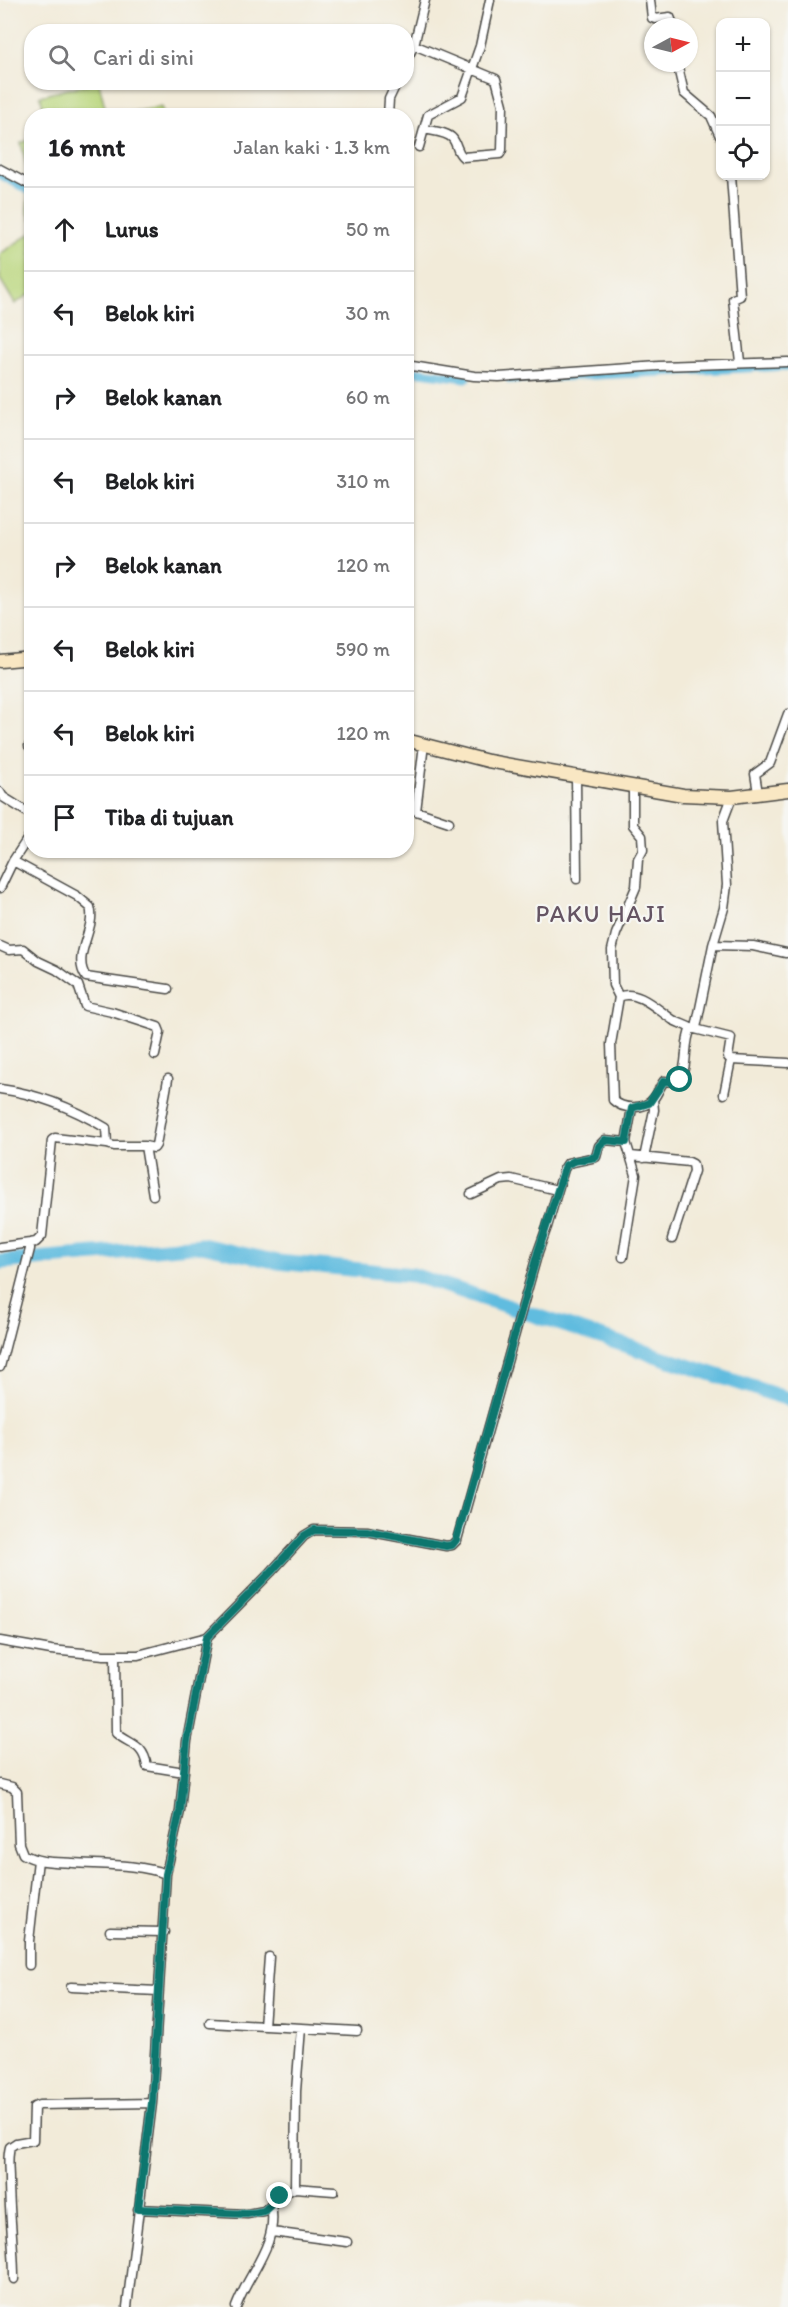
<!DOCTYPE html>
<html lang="id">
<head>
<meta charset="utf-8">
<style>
  body { margin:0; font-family:Itim,sans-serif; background:#f2f2f2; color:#202124 }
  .controls { position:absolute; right:18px; top:18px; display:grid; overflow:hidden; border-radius:12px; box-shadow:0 2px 4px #0004 }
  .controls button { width:54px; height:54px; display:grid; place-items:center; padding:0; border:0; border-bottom:2px solid #e0e0e0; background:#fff; color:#202124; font:30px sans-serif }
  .compass { position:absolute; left:644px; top:18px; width:54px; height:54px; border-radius:50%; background:#fff; box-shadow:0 2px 4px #0004; rotate:83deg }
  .stop { position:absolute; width:18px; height:18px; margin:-14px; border:4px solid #0f766e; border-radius:50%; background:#fff }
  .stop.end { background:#0f766e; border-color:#fff; box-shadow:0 2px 6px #0008 }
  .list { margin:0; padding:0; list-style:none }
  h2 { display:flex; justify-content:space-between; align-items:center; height:78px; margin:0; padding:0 24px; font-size:26px }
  h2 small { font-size:20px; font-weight:400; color:#757577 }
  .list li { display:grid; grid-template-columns:39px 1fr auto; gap:18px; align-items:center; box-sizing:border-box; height:84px; padding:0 24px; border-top:2px solid #e0e0e0 }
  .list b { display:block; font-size:22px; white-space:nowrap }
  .list em { font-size:20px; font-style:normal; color:#757577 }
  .icon { flex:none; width:33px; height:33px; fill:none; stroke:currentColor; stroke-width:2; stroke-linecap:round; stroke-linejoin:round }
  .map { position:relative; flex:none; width:788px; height:2307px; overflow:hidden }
  .search { position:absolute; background:#fff; box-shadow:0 2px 4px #0004; left:24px; top:24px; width:390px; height:66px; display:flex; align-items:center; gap:15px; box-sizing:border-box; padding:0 21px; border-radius:24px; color:#757577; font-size:22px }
  .panel { position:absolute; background:#fff; box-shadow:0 2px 4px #0004; left:24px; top:108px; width:390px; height:750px; border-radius:24px }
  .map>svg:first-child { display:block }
</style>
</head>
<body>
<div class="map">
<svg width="788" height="2307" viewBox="0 0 788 2307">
  <rect width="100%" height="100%" fill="#f6f6f2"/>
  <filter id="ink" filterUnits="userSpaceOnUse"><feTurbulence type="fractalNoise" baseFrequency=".0167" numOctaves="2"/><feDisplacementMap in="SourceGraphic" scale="12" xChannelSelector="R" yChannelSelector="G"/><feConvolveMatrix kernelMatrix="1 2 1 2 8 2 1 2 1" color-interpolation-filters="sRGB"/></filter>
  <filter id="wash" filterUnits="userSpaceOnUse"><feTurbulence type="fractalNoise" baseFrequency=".008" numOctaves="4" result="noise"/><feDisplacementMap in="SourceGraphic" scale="24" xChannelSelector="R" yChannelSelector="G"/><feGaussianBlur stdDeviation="1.35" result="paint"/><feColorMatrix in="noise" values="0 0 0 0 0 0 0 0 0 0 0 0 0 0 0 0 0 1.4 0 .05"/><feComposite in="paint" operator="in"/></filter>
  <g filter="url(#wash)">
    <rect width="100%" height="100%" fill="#f2ebd9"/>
    <!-- green -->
    <path fill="#b9d67c" stroke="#728054" stroke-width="1.5" d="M 95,82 L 99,83 L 107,115 L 46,115 L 40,96 Z
      M 161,107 L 164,115 L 115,115 Z
      M 31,139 L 31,221 L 27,210 L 30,183 L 21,143 Z
      M 31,233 L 31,293 L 15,304 L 0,279 L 0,254 Z"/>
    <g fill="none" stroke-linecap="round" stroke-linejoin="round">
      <!-- canal -->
      <path stroke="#61bcdf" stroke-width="9" d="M 0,174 L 32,192
        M 406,370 L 466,378
        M 510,379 L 788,366"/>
      <!-- river -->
      <path stroke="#61bcdf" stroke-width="15" d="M 0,1262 L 202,1245 L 278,1262 L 413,1275 L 788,1399"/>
    </g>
  </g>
  <g filter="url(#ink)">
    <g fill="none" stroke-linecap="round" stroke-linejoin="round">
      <!-- street casing -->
      <g stroke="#494845" stroke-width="11">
        <path id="street" d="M 650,0 L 652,18 L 655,19 L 670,17 L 674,27
          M 414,45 L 496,79 L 503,105 L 502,150 L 500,154 L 463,157 C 456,151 458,146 453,139 C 448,132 432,131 424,129
          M 406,61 L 414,45 L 425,0
          M 677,63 L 684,93 L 711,116 L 720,136
          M 388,116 L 389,99 L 397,82
          M 419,147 L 428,115 L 462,97 L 480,46 L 490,0
          M 0,169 L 32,186
          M 731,176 L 740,296 L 733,299 L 740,362
          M 406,365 L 474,376 L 499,377 L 659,366 L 788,362
          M 424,744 L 416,811 L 449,822
          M 29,746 L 32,747
          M 576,777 L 577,879
          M 633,788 L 633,825 L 642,836 L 643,850 L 638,859 L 636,887 L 616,934 L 612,950 L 613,985 L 619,997 L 611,1044 L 613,1100 C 623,1110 645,1110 654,1098 C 658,1093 660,1086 664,1081 L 676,1082 L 680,1080 C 689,1063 683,1045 691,1028 L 731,1038 L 728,1057 L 731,1060 L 724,1094
          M 0,792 L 3,797 L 32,815
          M 758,793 L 755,774 L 770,763 L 788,714
          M 13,861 L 77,896 L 90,907 C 97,929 71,955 86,977 L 168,989
          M 0,888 L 13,861 L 32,832
          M 713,945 L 753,946 L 786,953
          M 0,946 L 9,950 L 23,949 L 38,961 L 57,970 L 78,985 L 85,1006 L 112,1012 L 158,1027 L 160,1032 L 155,1055
          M 619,997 C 637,988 659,1011 673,1020 C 679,1023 685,1025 691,1028
          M 696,1028 L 713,945 L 724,908 L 727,885 L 723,821 L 732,797
          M 731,1060 L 788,1063
          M 0,1089 C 38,1094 73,1108 106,1128 L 107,1144 L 114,1146 L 145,1146 L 153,1195
          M 145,1146 L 154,1148 L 156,1145 L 168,1079
          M 631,1156 L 689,1162 L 693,1164 L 694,1171 L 672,1239
          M 644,1158 L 654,1110 L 653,1099
          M 471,1194 L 501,1180 L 511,1179 L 557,1190
          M 30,1243 L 36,1242 L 42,1236 L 52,1140 L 55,1138 L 107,1144
          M 0,1247 L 30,1243 L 30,1249 L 0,1367
          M 623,1257 L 636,1175 L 626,1142 L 632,1108
          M 0,1641 L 51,1650 L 104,1655 L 138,1655 L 207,1637
          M 115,1655 L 116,1733 C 130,1745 143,1743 147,1766 L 184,1772
          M 0,1784 L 12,1787 L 17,1792 L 19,1844 L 23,1854 C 38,1863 56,1862 73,1863 C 101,1865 140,1864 166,1874
          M 110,1931 L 164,1932
          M 29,1965 L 29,1941 L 38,1860
          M 71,1987 L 158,1991
          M 210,2023 L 357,2031
          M 264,2026 L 269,1957
          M 295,2188 L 296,2091 L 301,2028
          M 138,2209 L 247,2214 L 264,2211 L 280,2196 L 295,2188 L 334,2191
          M 272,2232 L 347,2242
          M 14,2279 C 14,2245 9,2213 9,2180 C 9,2168 7,2158 10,2147 L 16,2143 L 33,2140 L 34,2107 L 39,2105 L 152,2103
          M 127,2307 L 152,2103 L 166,1874 L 180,1811 L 187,1741 L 207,1637 L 271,1572 L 304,1536 L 314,1530 L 367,1531 L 446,1546 L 452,1545 L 457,1540 L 538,1252 L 547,1227 L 564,1169 L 568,1163 L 596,1157 L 599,1146 L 605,1140 L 626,1142
          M 236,2307 C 249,2272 279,2244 271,2205"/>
      </g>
      <!-- secondary casing -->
      <g stroke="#494845" stroke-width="15">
        <path id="secondary" d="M 0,661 L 32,658
          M 406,740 L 488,761 L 683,795 L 732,797 L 788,790"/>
      </g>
      <!-- street -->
      <use href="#street" stroke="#fff" stroke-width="8"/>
      <!-- secondary -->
      <use href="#secondary" stroke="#f9e7c3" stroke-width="12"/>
    </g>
  </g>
  <g fill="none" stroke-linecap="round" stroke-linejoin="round" filter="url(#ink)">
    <!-- route -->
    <path stroke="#0f766e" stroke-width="8" d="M 280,2196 L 264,2211 L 247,2214 L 138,2209 L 152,2103 L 166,1874 L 180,1811 L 187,1741 L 207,1637 L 271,1572 L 304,1536 L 314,1530 L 367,1531 L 446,1546 L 452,1545 L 456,1540 L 538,1252 L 566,1165 L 574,1161 L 596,1157 L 599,1146 L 605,1140 L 626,1142 L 632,1108 L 649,1103 L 664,1081 L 676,1082 L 680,1080"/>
  </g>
  <g text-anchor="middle" stroke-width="4.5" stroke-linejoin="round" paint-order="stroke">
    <!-- quarter labels -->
    <g font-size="24" letter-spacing="1.5" fill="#655463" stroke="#f6f6f2">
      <text x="601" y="922">PAKU HAJI</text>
    </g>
  </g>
</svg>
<div class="controls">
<button>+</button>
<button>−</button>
<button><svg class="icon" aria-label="locate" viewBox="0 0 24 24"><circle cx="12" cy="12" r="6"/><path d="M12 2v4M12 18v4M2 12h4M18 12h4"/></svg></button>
</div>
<svg class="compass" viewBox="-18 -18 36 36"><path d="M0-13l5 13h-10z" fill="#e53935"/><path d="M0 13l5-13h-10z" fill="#757577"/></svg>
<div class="stop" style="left:680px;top:1080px"></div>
<div class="stop end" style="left:280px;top:2196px"></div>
<div class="search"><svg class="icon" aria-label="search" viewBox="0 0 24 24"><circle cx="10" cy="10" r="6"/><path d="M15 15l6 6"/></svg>Cari di sini</div>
<section class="panel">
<h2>16 mnt<small>Jalan kaki · 1.3 km</small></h2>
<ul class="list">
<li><svg class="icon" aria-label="ahead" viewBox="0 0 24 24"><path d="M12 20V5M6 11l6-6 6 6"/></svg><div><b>Lurus</b></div><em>50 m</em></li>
<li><svg class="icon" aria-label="left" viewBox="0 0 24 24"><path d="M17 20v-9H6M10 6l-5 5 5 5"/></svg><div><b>Belok kiri</b></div><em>30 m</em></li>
<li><svg class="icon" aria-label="right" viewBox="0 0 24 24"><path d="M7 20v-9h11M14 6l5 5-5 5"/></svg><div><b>Belok kanan</b></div><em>60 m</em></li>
<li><svg class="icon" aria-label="left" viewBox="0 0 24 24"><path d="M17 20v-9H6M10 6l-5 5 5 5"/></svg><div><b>Belok kiri</b></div><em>310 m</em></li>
<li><svg class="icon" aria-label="right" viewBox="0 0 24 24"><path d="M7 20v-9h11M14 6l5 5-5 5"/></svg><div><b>Belok kanan</b></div><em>120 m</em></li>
<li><svg class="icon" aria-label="left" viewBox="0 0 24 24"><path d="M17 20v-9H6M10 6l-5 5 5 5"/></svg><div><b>Belok kiri</b></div><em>590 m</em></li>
<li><svg class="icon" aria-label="left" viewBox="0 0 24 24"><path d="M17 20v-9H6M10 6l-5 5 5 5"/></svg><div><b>Belok kiri</b></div><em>120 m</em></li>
<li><svg class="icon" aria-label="arrive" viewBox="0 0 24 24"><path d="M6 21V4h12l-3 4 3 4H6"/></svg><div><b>Tiba di tujuan</b></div></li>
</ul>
</section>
</div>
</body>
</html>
